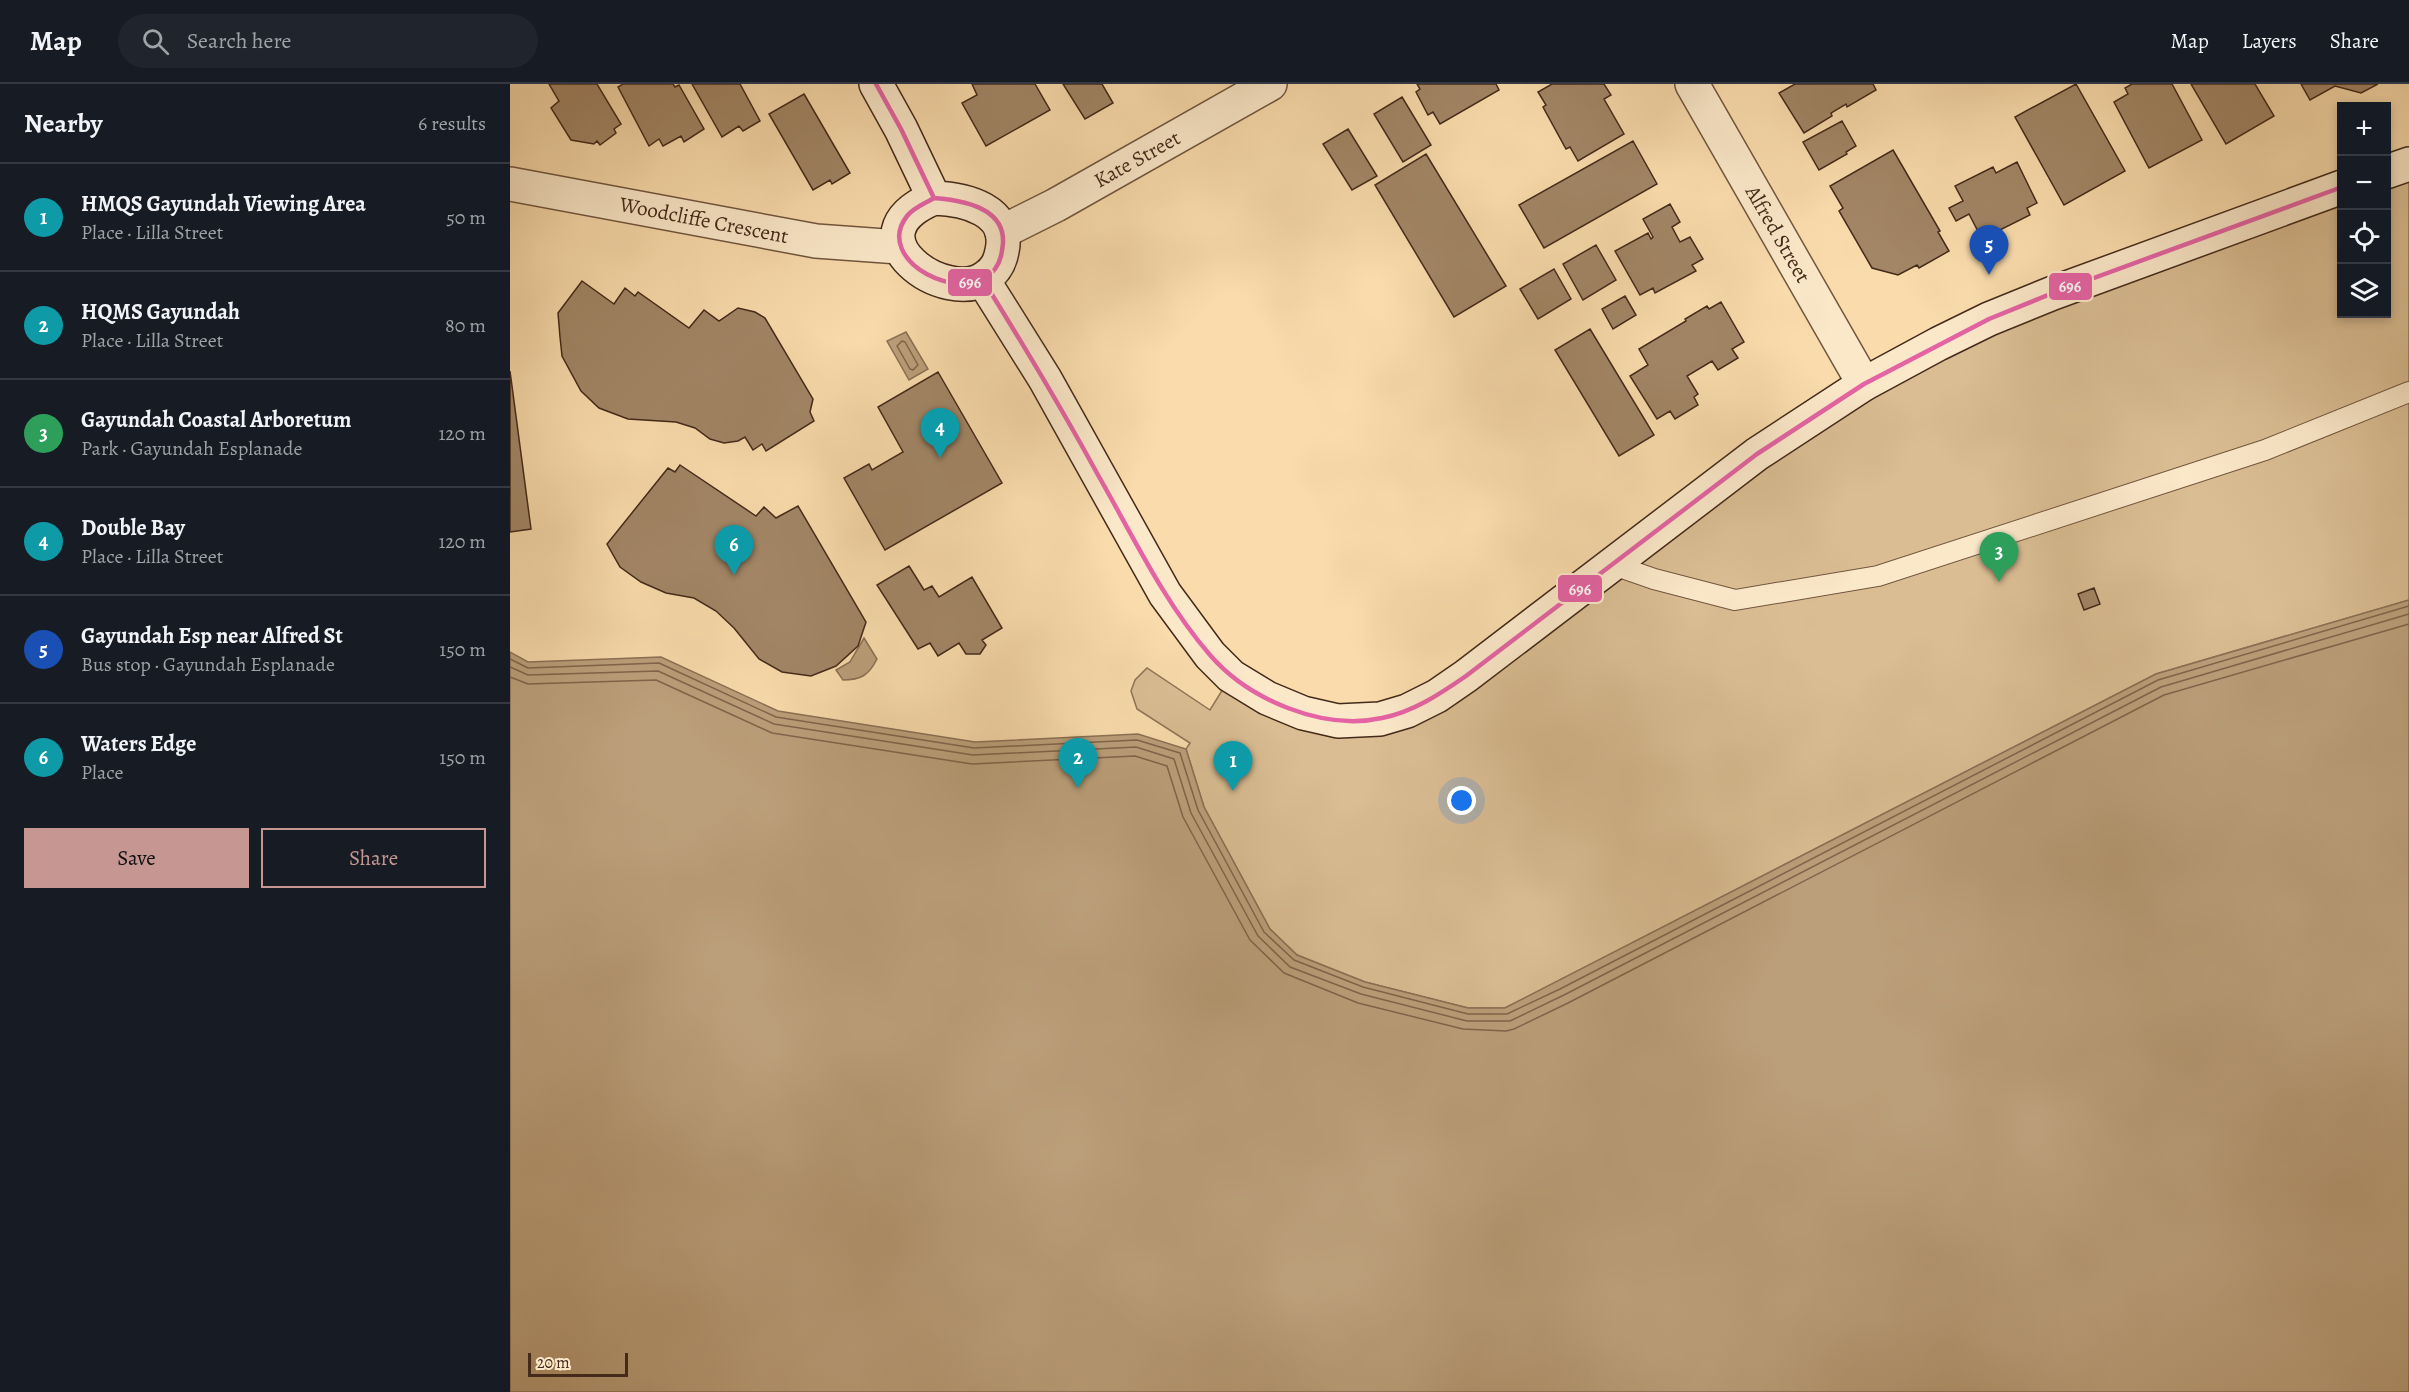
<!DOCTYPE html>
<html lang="en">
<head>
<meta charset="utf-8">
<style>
  body { margin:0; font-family:Alegreya,serif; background:#20242c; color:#f1f3f6 }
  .controls { position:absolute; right:18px; top:18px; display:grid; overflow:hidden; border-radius:0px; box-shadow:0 3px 9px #0003 }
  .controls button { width:54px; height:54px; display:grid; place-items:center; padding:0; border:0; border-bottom:2px solid #363941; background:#171b24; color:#f1f3f6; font:30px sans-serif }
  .scale { position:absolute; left:18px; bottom:15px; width:100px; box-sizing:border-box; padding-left:6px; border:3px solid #442a1a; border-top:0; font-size:16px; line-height:21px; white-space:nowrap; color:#442a1a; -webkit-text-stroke:4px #fbe8c9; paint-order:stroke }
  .you { position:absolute; left:952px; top:717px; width:21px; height:21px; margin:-15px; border:4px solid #fff; border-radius:50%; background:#1a73e8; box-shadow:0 0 0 9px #1a73e833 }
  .badge { display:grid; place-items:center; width:39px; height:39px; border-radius:50%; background:#c59692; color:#fff; font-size:20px; font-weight:700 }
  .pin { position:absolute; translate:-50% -50px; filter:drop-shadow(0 2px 3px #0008) }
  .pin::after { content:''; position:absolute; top:32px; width:21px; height:18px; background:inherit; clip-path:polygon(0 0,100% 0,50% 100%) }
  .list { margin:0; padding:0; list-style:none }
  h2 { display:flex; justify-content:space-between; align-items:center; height:78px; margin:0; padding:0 24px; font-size:26px }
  h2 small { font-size:20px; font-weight:400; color:#9ea1a6 }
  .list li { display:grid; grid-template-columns:39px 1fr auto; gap:18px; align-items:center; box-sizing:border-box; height:108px; padding:0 24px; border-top:2px solid #363941 }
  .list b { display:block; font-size:22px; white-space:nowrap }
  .list p { margin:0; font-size:20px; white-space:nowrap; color:#9ea1a6 }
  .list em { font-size:20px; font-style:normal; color:#9ea1a6 }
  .actions { display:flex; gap:12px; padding:18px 24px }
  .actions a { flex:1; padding:14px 0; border:2px solid #c59692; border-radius:0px; text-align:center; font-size:21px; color:#c59692 }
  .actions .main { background:#c59692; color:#111 }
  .icon { flex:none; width:33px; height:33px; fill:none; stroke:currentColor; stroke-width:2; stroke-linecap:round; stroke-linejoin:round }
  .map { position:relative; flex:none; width:1899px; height:1308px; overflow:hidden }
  header { display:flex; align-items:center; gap:36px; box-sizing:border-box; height:84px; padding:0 30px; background:#171b24; border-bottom:2px solid #363941 }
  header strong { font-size:28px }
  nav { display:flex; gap:33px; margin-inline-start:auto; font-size:21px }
  .search { width:420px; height:54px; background:#20242c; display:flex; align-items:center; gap:15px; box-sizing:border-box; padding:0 21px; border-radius:33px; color:#9ea1a6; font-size:22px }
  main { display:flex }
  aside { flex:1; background:#171b24 }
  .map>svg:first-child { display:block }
</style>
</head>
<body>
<header>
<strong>Map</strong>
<div class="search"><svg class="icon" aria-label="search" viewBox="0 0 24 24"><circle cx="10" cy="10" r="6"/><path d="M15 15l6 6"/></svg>Search here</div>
<nav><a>Map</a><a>Layers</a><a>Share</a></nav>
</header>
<main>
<aside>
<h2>Nearby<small>6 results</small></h2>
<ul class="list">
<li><span class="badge" style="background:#0f9aa8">1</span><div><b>HMQS Gayundah Viewing Area</b><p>Place · Lilla Street</p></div><em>50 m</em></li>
<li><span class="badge" style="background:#0f9aa8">2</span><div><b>HQMS Gayundah</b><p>Place · Lilla Street</p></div><em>80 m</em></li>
<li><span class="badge" style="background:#2e9e5b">3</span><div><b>Gayundah Coastal Arboretum</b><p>Park · Gayundah Esplanade</p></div><em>120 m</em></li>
<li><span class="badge" style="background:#0f9aa8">4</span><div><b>Double Bay</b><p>Place · Lilla Street</p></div><em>120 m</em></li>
<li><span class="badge" style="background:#1a4fb4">5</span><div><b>Gayundah Esp near Alfred St</b><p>Bus stop · Gayundah Esplanade</p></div><em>150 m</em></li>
<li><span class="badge" style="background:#0f9aa8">6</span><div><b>Waters Edge</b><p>Place</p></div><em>150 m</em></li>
</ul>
<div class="actions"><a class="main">Save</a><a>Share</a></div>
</aside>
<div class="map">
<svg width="1899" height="1308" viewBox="0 0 1899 1308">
  <rect width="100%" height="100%" fill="#f9dbac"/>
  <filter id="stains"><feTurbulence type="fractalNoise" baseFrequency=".00333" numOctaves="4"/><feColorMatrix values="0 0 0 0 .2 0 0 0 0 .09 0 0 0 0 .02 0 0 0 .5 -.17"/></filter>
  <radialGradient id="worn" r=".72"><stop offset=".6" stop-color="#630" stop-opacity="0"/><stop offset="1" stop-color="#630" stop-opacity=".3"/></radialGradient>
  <!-- green -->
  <path fill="#dabd93" stroke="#8f7456" stroke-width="1.5" d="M 1899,80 L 1899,516 L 1646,590 L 995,924 L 958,924 L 855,898 L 787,871 L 760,845 L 694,723 L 676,665 L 680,659 L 627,625 L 621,607 L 625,596 L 637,584 L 700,626 L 721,592 L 870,635 L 1354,300 L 1831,103 L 1832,230 L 1876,230 L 1877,88 Z"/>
  <!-- water -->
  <path fill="#bb9f7a" stroke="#8b7054" stroke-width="1.5" d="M 396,248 L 418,285 L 399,296 L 377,257 Z
    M 1899,516 L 1899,1308 L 0,1308 L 0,568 L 18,578 L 151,573 L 268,627 L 465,658 L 628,650 L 676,665 L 694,723 L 760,845 L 787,871 L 855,898 L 958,924 L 995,924 L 1646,590 Z
    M 354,554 L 367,575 C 359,591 351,596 333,596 L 326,586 L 340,578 Z"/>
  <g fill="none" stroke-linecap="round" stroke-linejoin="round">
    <!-- shore -->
    <path stroke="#80644a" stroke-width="1.5" d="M 392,257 L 395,258 L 408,281 L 403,286 L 400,285 L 387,262 Z
      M 0,575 L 18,584 L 149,579 L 266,633 L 464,664 L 627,656 L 670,669 L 688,726 L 754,848 L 784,876 L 853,903 L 958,930 L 997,930 L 1050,905 L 1648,596 L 1899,522
      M 0,583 L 18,591 L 148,587 L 264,640 L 463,671 L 626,663 L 664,675 L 681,729 L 748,852 L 780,883 L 851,910 L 957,937 L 1000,937 L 1054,911 L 1651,603 L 1899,530
      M 0,593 L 18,600 L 146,596 L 262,649 L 462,680 L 625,672 L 657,682 L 673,733 L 740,856 L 774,889 L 848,919 L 953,945 L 996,947 L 1004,945 L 1058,919 L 1654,611 L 1899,540"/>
  </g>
  <!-- building -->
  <path fill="#a28666" stroke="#442a1a" stroke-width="1.5" d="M 39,0 L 87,0 L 111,40 L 104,45 L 106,49 L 90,61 L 87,57 L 84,60 L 61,56 L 41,24 L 49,17 Z
    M 113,0 L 163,0 L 165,3 L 169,1 L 194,45 L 174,58 L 171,52 L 153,62 L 149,55 L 139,62 L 108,3 Z
    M 182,0 L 230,0 L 250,37 L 233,47 L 229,42 L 212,53 Z
    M 462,0 L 525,0 L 540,26 L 476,62 L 452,19 L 467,11 Z
    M 553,0 L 592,0 L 603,19 L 575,35 Z
    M 907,0 L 986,0 L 989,6 L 930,40 L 923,28 L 918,31 L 906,8 L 910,5 Z
    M 1042,0 L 1094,0 L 1101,11 L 1094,15 L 1114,50 L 1068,77 L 1060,63 L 1056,65 L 1033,23 L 1036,21 L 1028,8 Z
    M 1285,0 L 1363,0 L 1366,6 L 1337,23 L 1336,20 L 1321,29 L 1322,32 L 1294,49 L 1269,9 Z
    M 1566,0 L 1615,87 L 1554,121 L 1505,33 Z
    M 1622,0 L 1662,0 L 1692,56 L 1639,84 L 1604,18 L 1618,10 L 1615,4 Z
    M 1681,0 L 1745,0 L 1764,32 L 1716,60 Z
    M 1791,0 L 1868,0 L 1851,9 L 1825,2 L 1800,16 Z
    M 294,10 L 340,89 L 322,100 L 320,96 L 303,106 L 259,30 Z
    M 892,13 L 921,61 L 893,78 L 864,30 Z
    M 1332,37 L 1346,62 L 1336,68 L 1337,70 L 1309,86 L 1293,58 Z
    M 838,45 L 867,92 L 842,106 L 813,60 Z
    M 1123,57 L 1147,100 L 1034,164 L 1009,121 Z
    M 1383,66 L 1430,147 L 1428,148 L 1439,167 L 1409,184 L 1407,181 L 1388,191 L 1362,184 L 1329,127 L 1333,124 L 1320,102 Z
    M 916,70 L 996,202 L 944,233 L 865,101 Z
    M 1507,78 L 1527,119 L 1517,124 L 1520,131 L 1472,155 L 1459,130 L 1446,137 L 1439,124 L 1453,117 L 1445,102 L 1483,83 L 1486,89 Z
    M 1160,120 L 1170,138 L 1162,143 L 1170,158 L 1180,153 L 1193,175 L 1182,181 L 1186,187 L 1145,209 L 1143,204 L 1130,211 L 1105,167 L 1138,149 L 1141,155 L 1143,153 L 1133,135 Z
    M 1086,161 L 1106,196 L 1073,216 L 1053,180 Z
    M 1044,185 L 1061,215 L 1028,235 L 1010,205 Z
    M 72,197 L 104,220 L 115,204 L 125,212 L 128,208 L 179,244 L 194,226 L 209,237 L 228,224 L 245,228 L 255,234 L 303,315 L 300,328 L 304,337 L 256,367 L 252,360 L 243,366 L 235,353 L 228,357 L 214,359 L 200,355 L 185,344 L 166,338 L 118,335 L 89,324 L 71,307 L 52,272 L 50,253 L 48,229 Z
    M 1115,212 L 1126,231 L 1103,245 L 1092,225 Z
    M 1211,218 L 1234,258 L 1222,265 L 1228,274 L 1208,286 L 1202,277 L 1177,292 L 1188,310 L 1184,313 L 1188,321 L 1165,335 L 1160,327 L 1147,335 L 1120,292 L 1138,281 L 1129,265 L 1176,237 L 1175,235 L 1197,222 L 1199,225 Z
    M 1080,245 L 1144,351 L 1109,372 L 1045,266 Z
    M 0,287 L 21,445 L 0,448 Z
    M 428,288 L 492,399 L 375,466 L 334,394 L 359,380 L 362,386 L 393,368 L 368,323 Z
    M 170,381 L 246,432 L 254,423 L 266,434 L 288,422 L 356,538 L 348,562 L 326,582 L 301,592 L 272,588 L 249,575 L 224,544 L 206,527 L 184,514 L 156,509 L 131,498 L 110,483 L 97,460 L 158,384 L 165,388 Z
    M 399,482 L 414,506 L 422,502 L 429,513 L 462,493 L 492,544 L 472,556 L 476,561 L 470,570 L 456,570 L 449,559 L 428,572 L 420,559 L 408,565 L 367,501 Z
    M 1584,504 L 1590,520 L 1574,526 L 1568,510 Z"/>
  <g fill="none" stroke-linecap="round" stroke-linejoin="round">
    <!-- lane casing -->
    <g stroke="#71563e" stroke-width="22">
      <path id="lane" d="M 1101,480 L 1144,495 L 1225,516 L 1368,492 L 1755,366 L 1899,308"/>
    </g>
    <!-- street casing -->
    <g stroke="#71563e" stroke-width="36">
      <path id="street" d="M 1182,0 L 1354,300
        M 0,100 L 306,157 L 389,163
        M 492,148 L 546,121 L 760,0"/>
    </g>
    <!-- secondary casing -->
    <g stroke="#442a1a" stroke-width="36">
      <path id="secondary" d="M 366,0 L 391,45 L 424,114
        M 1876,88 L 1899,80
        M 424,114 C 455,115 501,126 492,167 C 490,178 486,186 476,193 C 438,223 333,152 424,114 Z
        M 473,196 L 535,295 L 655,510 L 700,571 L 721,592 L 757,614 L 793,629 L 828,637 L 870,635 L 897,627 L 927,612 L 956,592 L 1247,370 L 1354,300 L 1428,260 L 1479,235 L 1543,209 L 1832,103"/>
    </g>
    <!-- lane -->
    <use href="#lane" stroke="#fbe8c9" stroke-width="20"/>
    <!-- street -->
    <use href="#street" stroke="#fbe8c9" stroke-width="33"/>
    <!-- secondary -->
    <use href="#secondary" stroke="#fbe8c9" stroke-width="33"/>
    <!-- bus-1 casing -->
    <g stroke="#fbe8c9" stroke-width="9">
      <path id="bus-1" d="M 366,0 L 391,45 L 424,114
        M 424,114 C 451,116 495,123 493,159 C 492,168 491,177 485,185 C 455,224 362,177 397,132 C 403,124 416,119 424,114 Z
        M 473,196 C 513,260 552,325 588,391 C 623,452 654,518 700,571 C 739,616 813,647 872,634 C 903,628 930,610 956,592 L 1247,370 L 1354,300 L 1479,235 L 1543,209 L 1832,103"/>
    </g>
    <!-- bus-1 -->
    <use href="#bus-1" stroke="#e463a4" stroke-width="4.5"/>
  </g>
  <g text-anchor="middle" stroke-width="6" stroke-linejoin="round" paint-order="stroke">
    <!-- street labels -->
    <g font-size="21" fill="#442a1a" stroke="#fbe8c9">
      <text transform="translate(627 75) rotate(-29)" y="7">Kate Street</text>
      <text transform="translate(194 136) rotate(11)" y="7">Woodcliffe Crescent</text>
      <text transform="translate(1268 150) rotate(60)" y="7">Alfred Street</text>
    </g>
  </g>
  <g stroke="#fbe8c9" stroke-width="2">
    <rect x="437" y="184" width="46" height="29" rx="6" fill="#e463a4"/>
    <rect x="1538" y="188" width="45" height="29" rx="6" fill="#e463a4"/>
    <rect x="1047" y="490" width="46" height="29" rx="6" fill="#e463a4"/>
  </g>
  <g font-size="16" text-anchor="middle" font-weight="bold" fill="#fff">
    <text x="460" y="204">696</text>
    <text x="1560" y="208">696</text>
    <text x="1070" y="511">696</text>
  </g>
  <rect width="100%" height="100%" filter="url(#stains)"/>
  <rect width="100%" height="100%" fill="url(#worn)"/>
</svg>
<div class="controls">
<button>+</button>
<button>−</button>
<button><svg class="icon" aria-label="locate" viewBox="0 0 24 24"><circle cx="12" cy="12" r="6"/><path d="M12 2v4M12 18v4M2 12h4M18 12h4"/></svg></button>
<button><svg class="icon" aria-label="layers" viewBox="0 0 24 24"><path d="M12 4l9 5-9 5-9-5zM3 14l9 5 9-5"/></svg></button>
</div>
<div class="scale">20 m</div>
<div class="you"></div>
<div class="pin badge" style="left:723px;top:707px;background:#0f9aa8">1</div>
<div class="pin badge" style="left:568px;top:704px;background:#0f9aa8">2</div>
<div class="pin badge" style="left:1489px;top:498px;background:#2e9e5b">3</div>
<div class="pin badge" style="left:430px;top:374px;background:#0f9aa8">4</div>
<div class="pin badge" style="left:1479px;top:191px;background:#1a4fb4">5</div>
<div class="pin badge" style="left:224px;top:491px;background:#0f9aa8">6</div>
</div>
</main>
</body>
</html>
